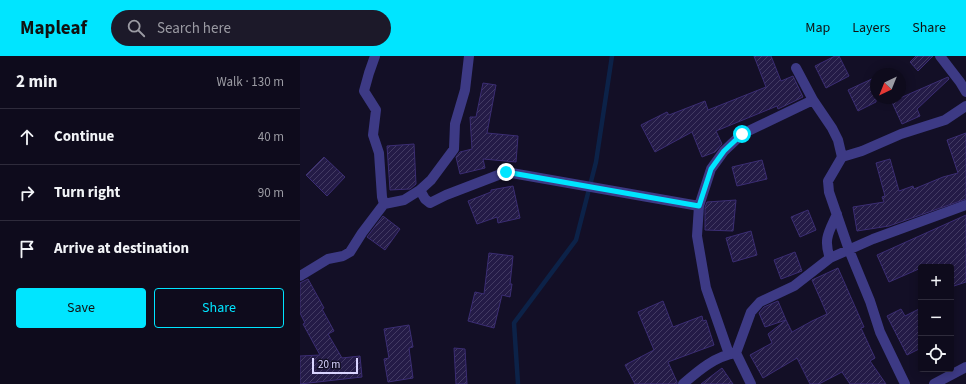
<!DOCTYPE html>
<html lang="en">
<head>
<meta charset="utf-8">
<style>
  body { margin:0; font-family:"Source Sans 3",sans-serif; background:#1c1929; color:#f1f3f6 }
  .controls { position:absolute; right:12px; bottom:12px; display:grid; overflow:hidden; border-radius:4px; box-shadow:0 2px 10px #0003 }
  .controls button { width:36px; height:36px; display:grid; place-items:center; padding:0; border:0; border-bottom:1px solid #2e2b3b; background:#0e0b1c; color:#f1f3f6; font:20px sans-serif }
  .compass { position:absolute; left:570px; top:12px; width:36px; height:36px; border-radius:50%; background:#0e0b1c; box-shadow:0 2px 10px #0003; rotate:223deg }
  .scale { position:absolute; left:12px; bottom:10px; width:46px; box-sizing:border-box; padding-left:4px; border:2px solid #d9d4ff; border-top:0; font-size:11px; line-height:14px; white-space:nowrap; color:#d9d4ff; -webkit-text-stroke:3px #130f26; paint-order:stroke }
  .stop { position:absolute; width:12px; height:12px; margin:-9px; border:3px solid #00e5ff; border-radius:50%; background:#fff }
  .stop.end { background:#00e5ff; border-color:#fff; box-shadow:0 1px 4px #0008 }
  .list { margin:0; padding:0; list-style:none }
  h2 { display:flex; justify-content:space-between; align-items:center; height:52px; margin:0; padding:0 16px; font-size:17px }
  h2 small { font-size:13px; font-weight:400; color:#9b9ba3 }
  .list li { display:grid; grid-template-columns:26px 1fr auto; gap:12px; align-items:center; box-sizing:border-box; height:56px; padding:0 16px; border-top:1px solid #2e2b3b }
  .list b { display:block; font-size:15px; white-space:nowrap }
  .list em { font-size:13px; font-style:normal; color:#9b9ba3 }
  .actions { display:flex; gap:8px; padding:12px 16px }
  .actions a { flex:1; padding:9px 0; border:1px solid #00e5ff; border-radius:4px; text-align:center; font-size:14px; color:#00e5ff }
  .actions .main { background:#00e5ff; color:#111 }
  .icon { flex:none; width:22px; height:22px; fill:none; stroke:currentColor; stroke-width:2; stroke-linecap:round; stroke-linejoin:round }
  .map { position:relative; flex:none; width:666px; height:328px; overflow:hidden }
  header { display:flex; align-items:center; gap:24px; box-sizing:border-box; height:56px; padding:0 20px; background:#00e5ff; color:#111 }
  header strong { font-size:19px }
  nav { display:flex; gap:22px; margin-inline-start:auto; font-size:14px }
  .search { width:280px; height:36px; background:#1c1929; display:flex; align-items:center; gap:10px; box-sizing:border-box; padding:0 14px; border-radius:22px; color:#9b9ba3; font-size:15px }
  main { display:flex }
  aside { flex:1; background:#0e0b1c }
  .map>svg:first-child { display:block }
</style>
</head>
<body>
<header>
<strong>Mapleaf</strong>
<div class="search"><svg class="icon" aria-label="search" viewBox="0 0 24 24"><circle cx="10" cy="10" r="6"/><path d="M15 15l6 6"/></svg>Search here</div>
<nav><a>Map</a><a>Layers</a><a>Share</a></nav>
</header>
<main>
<aside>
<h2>2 min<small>Walk · 130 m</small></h2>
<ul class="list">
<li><svg class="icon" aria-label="ahead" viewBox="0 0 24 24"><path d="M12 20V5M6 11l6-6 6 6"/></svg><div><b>Continue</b></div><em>40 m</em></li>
<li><svg class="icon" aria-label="right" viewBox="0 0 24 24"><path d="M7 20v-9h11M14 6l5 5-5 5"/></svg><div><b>Turn right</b></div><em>90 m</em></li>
<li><svg class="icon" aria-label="arrive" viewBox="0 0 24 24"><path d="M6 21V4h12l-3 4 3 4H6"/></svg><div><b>Arrive at destination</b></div></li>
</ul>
<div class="actions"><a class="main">Save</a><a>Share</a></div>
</aside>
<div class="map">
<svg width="666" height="328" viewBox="0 0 666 328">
  <defs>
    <pattern id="building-hatch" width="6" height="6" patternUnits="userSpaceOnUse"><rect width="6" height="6" fill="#241b47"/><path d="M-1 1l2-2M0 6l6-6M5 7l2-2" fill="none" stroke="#433b63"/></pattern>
  </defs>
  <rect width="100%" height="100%" fill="#130f26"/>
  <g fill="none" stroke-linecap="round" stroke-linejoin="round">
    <!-- stream -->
    <path stroke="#0c2248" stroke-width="4.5" d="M 218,328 L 214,267 L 276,184 L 296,106 L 312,0"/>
  </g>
  <!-- building -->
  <path fill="url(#building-hatch)" stroke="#3b2d73" d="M 454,0 L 471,0 L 481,25 L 493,20 L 503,41 L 478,53 L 477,50 L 416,75 L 422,88 L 415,96 L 402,101 L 392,76 L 355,96 L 341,69 L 367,56 L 369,59 L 405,45 L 408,54 L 466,31 Z
    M 535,0 L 539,0 L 549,20 L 526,32 L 515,10 Z
    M 616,0 L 633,0 L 618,15 L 610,6 Z
    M 576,21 L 576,46 L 558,55 L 548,34 Z
    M 648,21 L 649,23 L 617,53 L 620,60 L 602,68 L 590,42 L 600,42 Z
    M 183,27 L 196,29 L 187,77 L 218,80 L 216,106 L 183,103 L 185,112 L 160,118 L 156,101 L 160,96 L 172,93 L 170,61 L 176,61 Z
    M 666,77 L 666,143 L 589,170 L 557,175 L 553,151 L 584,146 L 582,141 L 585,140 L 576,107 L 590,103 L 599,135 L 613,130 L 614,133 L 643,121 L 658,117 L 647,84 Z
    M 114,88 L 116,128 L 110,133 L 90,134 L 87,90 Z
    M 24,101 L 45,121 L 27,140 L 6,119 Z
    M 462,104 L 467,123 L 437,130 L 432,111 Z
    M 213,130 L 220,162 L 198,167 L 197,161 L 177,168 L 168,145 L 191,136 L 191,134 Z
    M 436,144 L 433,175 L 405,174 L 405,151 L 407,146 Z
    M 508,154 L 516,174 L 500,181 L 491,161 Z
    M 666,159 L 666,226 L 651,231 L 651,211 L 621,211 L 621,212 L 589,226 L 577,199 Z
    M 83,160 L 100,173 L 85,194 L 67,181 Z
    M 451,175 L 457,199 L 433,206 L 426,182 Z
    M 495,196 L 502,215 L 481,223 L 474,204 Z
    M 189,197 L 213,200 L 210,228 L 212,228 L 210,241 L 202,239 L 194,272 L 168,265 L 175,236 L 184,238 Z
    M 538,212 L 564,271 L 561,272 L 575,302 L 570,305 L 586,328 L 550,328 L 542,316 L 519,328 L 510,328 L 497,302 L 463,322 L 450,299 L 472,287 L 468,278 L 486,264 L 492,276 L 512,265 L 527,258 L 512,224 Z
    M 8,223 L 24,252 L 22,253 L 34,275 L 28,278 L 42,302 L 60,300 L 62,321 L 0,328 L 0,300 L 20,299 L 3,268 L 5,267 L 0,257 L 0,227 Z
    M 363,245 L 373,271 L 402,260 L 403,265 L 406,264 L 414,289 L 368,306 L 377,326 L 377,328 L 335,328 L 325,309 L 354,294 L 338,256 Z
    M 478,245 L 486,264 L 465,271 L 459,257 L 464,251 Z
    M 621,252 L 621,292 L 607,299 L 587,260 L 601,253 L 605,260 Z
    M 109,269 L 113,291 L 109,292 L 113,322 L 88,326 L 84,303 L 89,302 L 84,273 Z
    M 154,292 L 165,293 L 167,328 L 156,328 Z
    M 422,312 L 433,328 L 401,328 Z"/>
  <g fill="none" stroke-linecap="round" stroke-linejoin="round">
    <!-- minor -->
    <path stroke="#3d3a85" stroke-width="10" d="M 75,0 L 69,17 L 64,35 L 76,54 L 73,79 L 79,97 L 82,141 L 84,148
      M 640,0 L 660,26 L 666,36
      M 496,12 L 513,44 L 532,72 L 538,84 L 542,101
      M 120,134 L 125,143 L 130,147 L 146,139 L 206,116 L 399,150
      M 530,202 C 523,183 529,176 537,158
      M 0,220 L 28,203 L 43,200 L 50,196 L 62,177 L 84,148 L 104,144 L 120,134 L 131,124 L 154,93 L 155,68 L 165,34 L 169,0
      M 436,297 L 451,256 L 460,246 L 494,230 L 530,202 L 573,183 L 666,149
      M 429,298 L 406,232 L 397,180 L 399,150 L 411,113 L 424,95 L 442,78 L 513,44
      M 383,328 C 398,315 415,300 436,297 L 451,328
      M 605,328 L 580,276 L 570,245 L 549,194 L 529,136 L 528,125 L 542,101 L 562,95 L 601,78 L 645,64 L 666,50
      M 634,328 L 666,311"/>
  </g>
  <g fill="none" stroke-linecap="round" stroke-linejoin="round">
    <!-- route -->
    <path stroke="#00e5ff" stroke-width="5" d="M 206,116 L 399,150 L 411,113 L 424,95 L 442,78"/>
  </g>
</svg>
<div class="controls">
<button>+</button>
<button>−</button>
<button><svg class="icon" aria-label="locate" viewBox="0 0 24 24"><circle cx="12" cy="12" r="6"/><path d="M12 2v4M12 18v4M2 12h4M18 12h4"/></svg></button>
</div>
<svg class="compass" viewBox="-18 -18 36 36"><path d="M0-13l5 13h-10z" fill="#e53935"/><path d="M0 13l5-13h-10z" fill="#9b9ba3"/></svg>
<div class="scale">20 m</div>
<div class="stop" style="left:442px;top:78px"></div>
<div class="stop end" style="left:206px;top:116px"></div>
</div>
</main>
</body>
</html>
